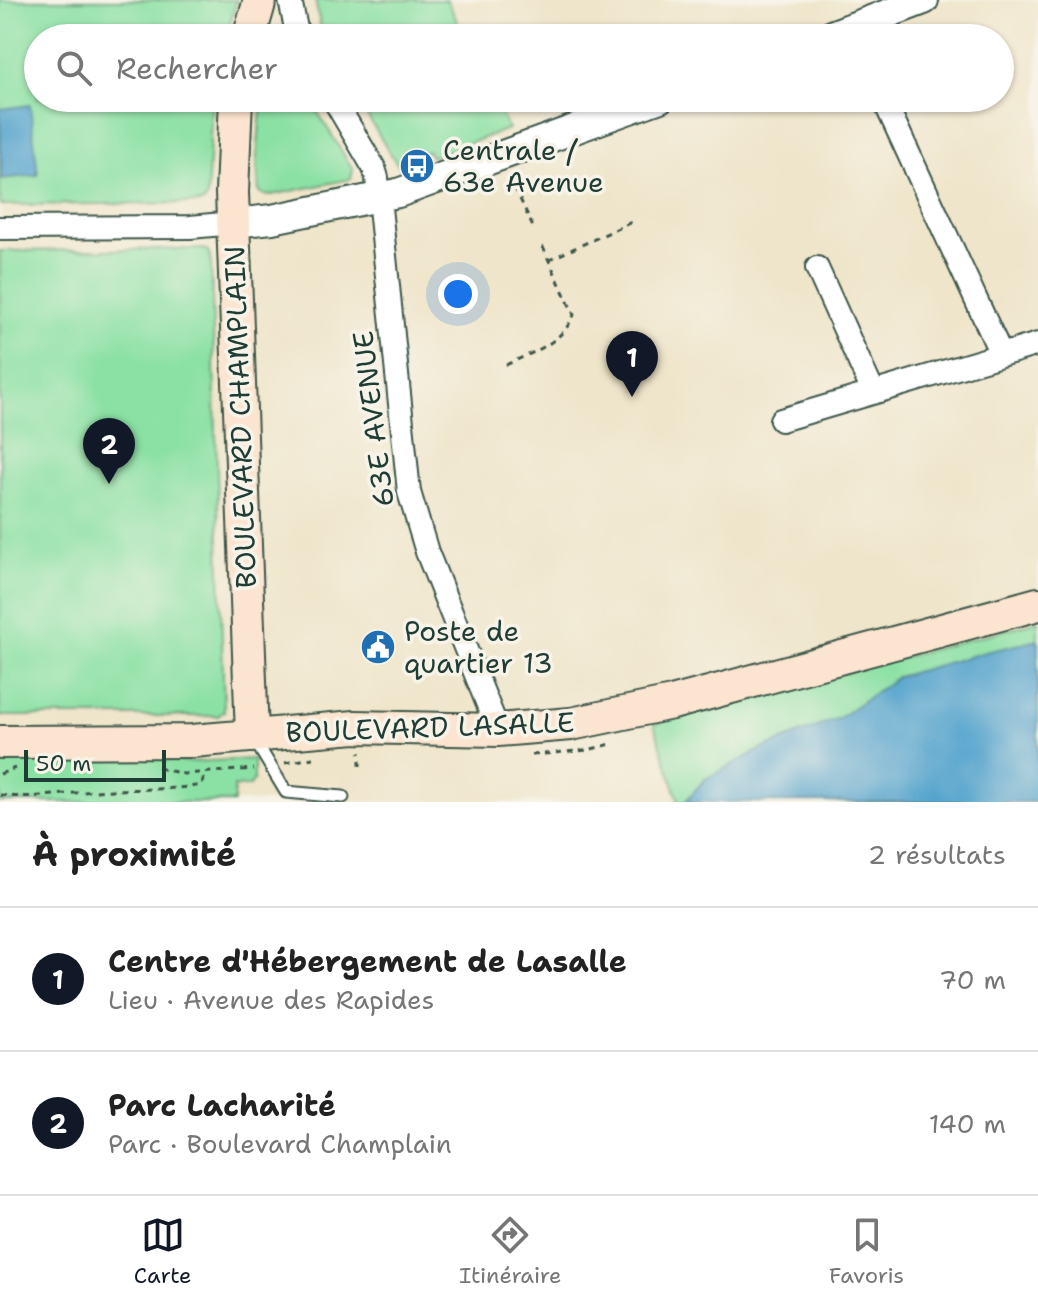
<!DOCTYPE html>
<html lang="fr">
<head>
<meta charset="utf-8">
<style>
  body { margin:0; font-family:"Shantell Sans",sans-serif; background:#f6f6f6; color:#222 }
  .scale { position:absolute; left:24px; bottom:20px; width:142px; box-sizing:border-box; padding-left:8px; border:4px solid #1f3d34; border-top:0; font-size:22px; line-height:28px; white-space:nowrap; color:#1f3d34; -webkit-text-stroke:6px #f7f3e8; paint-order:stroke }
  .you { position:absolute; left:458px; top:294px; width:28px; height:28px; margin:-20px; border:6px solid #fff; border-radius:50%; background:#1a73e8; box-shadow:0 0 0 12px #1a73e833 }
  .badge { display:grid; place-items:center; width:52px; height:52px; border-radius:50%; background:#111827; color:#fff; font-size:26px; font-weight:700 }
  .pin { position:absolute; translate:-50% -66px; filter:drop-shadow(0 2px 4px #0008) }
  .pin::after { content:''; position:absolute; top:42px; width:28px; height:24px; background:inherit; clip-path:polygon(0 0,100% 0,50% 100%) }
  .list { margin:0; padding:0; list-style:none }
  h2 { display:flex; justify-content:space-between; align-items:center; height:104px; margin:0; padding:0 32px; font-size:34px }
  h2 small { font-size:26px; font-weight:400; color:#767676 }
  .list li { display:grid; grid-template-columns:52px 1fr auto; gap:24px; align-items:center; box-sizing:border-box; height:144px; padding:0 32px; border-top:2px solid #e0e0e0 }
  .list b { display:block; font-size:30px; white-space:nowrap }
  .list p { margin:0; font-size:26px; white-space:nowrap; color:#767676 }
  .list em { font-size:26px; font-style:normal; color:#767676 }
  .icon { flex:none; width:44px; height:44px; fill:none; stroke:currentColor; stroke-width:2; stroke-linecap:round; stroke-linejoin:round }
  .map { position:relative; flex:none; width:1038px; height:802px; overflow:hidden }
  .search { position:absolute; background:#fff; box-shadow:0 2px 6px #0004; left:24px; right:24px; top:24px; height:88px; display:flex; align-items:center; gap:20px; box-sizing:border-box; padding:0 28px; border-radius:44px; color:#767676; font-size:30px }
  .sheet { height:392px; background:#fff }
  nav { display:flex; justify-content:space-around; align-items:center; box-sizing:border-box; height:112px; border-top:2px solid #e0e0e0; background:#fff; font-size:22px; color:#767676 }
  nav a { display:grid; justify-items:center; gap:4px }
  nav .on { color:#111827 }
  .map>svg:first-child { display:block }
</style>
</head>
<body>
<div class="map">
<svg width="1038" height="802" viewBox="0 0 1038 802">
  <rect width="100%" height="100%" fill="#f7f3e8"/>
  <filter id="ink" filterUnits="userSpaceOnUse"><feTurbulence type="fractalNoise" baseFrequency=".0125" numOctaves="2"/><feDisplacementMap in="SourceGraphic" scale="16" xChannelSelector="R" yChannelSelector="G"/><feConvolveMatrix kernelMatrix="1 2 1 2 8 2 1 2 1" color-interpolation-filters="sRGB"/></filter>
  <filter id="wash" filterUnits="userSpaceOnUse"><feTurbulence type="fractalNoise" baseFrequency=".006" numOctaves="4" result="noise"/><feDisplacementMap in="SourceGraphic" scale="32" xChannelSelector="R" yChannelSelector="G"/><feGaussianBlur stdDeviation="1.8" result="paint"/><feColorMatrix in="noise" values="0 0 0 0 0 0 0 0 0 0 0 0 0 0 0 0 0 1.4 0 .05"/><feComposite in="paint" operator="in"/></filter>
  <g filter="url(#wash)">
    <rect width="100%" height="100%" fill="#efe5ca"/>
    <!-- green -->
    <path fill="#8be1a4" stroke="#558f6c" stroke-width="2" d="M 0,0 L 237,0 L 225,38 L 38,38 L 38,98 L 212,98 L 207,199 L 202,203 L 0,205 Z
      M 315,0 L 447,0 L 465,38 L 323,38 Z
      M 262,98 L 309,98 L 353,170 L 351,179 L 267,196 L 259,192 L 257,159 Z
      M 356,98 L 494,98 L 508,129 L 431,157 L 428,151 L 417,155 L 419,161 L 399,167 Z
      M 204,249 L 208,251 L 211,260 L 224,711 L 218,716 L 0,716 L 0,251 Z
      M 1038,621 L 1038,641 L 760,750 L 705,779 L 685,802 L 679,802 L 654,724 Z
      M 0,753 L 151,756 L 186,762 L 254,759 L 254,780 L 250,786 L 234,787 L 234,802 L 0,802 Z"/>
    <!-- water -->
    <path fill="#52a3cd" stroke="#387080" stroke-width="2" d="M 30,105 L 38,175 L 1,179 L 0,109 Z
      M 1038,640 L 1038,802 L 685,802 L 705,779 L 760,750 L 839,718 L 897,677 L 985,652 Z"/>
  </g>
  <g filter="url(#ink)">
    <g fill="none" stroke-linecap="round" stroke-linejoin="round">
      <!-- service casing -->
      <g stroke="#3e564a" stroke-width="15">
        <path id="service" d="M 254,739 L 286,792 L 343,797"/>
      </g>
      <!-- minor casing -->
      <g stroke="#3e564a" stroke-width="26">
        <path id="minor" d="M 290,0 L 298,38
          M 333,98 L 374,168 L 377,178 L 409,492 L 427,552 L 498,730
          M 883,98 L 1001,354
          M 0,228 L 190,227 L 234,223
          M 817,268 L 873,392
          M 781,420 L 1038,344"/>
      </g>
      <!-- tertiary casing -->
      <g stroke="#3e564a" stroke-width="32">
        <path id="tertiary" d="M 823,38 L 924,0
          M 234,223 L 272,219 L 398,193 L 660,98"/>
      </g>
      <!-- secondary casing -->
      <g stroke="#3e564a" stroke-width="36">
        <path id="secondary" d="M 249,38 L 260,0
          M 236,98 L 232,192 L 252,736
          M 0,742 L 192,741 L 355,727 L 498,730 L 571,724 L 672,703 L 1038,604"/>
      </g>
      <!-- path -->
      <path stroke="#3e564a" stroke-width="3" stroke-dasharray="6 6" stroke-linecap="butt" d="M 510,177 L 533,227
        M 549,260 L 636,220
        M 506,365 C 533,352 561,344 574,315 L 541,243
        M 532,755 L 588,750 L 611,744
        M 285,763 L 313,758
        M 360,766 L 360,752
        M 158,768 L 184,774 L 254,769
        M 0,774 L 15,768
        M 0,795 C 38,800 76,791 113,790 C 143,789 172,790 202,785 L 204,774"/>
      <!-- service -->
      <use href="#service" stroke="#fff" stroke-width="11"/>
      <!-- minor -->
      <use href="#minor" stroke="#fff" stroke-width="22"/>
      <!-- tertiary -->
      <use href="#tertiary" stroke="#fff" stroke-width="28"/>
      <!-- secondary -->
      <use href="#secondary" stroke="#fce5d0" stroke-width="32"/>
    </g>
  </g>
  <!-- icons -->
  <defs>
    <g id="bus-disc" transform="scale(1.8)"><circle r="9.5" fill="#1f6fb2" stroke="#f7f3e8"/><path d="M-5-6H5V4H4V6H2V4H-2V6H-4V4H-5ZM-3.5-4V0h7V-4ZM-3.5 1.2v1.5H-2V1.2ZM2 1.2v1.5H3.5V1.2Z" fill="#fff"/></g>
    <g id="civic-disc" transform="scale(1.8)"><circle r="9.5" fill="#1f6fb2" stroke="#f7f3e8"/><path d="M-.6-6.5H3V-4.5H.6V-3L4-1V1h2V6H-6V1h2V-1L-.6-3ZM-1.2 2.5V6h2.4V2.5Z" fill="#fff"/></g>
  </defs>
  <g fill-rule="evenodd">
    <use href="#bus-disc" x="417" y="166"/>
    <use href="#civic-disc" x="378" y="647"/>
  </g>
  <g text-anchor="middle" stroke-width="7" stroke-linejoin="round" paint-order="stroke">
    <!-- poi labels -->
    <g font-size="28" fill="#1f3d34" stroke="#f7f3e8" text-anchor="start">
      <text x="443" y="160">Centrale /<tspan x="443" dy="32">63e Avenue</tspan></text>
      <text x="404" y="641">Poste de<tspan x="404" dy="32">quartier 13</tspan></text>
    </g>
    <!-- street labels -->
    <g font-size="28" fill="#1f3d34" stroke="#f7f3e8">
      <text transform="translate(240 417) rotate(-92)" y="10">BOULEVARD CHAMPLAIN</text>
      <text transform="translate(373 419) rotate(-97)" y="10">63E AVENUE</text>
      <text transform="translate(430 727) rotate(-2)" y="10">BOULEVARD LASALLE</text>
    </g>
  </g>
</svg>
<div class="scale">50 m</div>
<div class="you"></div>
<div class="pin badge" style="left:632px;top:397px">1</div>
<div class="pin badge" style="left:109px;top:484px">2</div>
<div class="search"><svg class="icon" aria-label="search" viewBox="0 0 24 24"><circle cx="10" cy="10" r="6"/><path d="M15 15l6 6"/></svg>Rechercher</div>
</div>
<section class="sheet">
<h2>À proximité<small>2 résultats</small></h2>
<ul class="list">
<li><span class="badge">1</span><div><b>Centre d'Hébergement de Lasalle</b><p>Lieu · Avenue des Rapides</p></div><em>70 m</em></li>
<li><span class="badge">2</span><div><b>Parc Lacharité</b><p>Parc · Boulevard Champlain</p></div><em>140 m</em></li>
</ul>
</section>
<nav>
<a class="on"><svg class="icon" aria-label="map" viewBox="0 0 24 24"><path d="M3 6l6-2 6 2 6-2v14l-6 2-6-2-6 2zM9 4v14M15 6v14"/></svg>Carte</a>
<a><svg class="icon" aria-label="directions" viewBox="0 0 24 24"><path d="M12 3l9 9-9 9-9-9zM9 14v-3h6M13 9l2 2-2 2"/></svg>Itinéraire</a>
<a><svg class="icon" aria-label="saved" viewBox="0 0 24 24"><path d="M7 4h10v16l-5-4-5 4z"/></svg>Favoris</a>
</nav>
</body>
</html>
